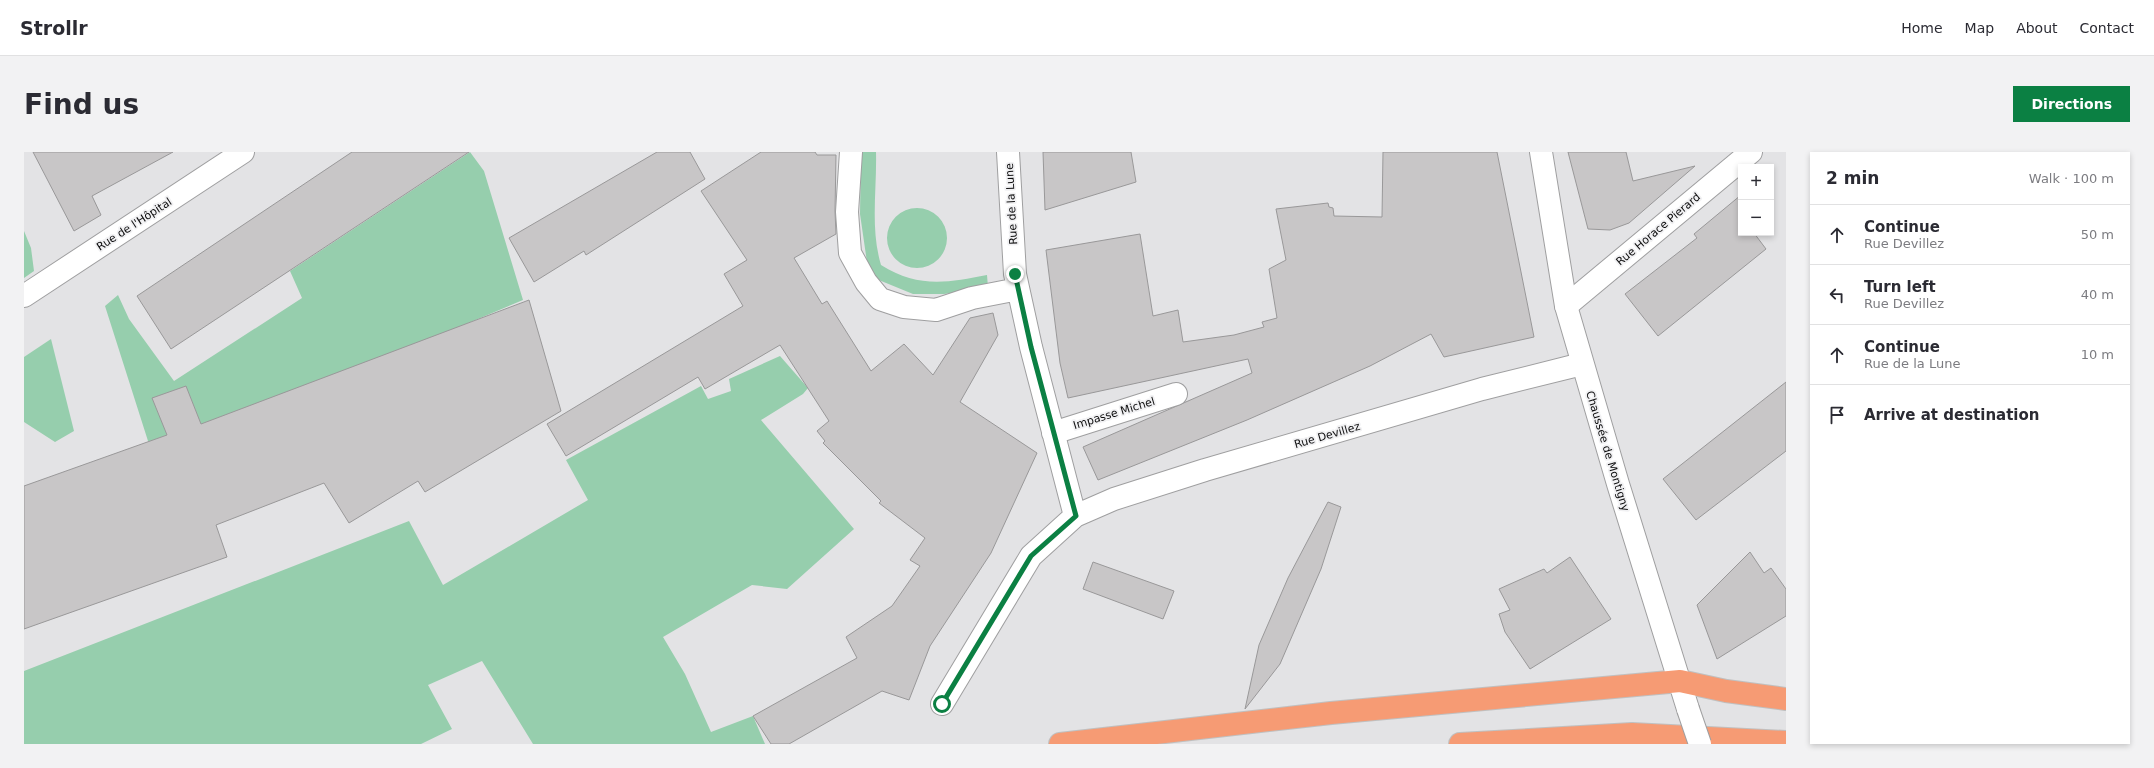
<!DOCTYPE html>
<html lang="en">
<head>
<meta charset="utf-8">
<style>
  body { margin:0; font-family:"DejaVu Sans",sans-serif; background:#f2f2f3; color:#2b2b33 }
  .controls { position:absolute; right:12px; top:12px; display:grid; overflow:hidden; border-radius:0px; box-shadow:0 2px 6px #0003 }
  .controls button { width:36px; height:36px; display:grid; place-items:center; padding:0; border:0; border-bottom:1px solid #e1e1e2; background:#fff; color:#2b2b33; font:20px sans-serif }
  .stop { position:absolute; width:12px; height:12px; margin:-9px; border:3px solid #0b8043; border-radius:50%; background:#fff }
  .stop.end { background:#0b8043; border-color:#fff; box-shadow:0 1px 4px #0008 }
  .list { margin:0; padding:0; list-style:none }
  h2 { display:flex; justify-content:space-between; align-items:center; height:52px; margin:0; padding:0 16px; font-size:17px }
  h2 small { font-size:13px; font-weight:400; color:#7c7c81 }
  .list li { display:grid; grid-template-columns:26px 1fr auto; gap:12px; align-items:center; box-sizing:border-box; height:60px; padding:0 16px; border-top:1px solid #e1e1e2 }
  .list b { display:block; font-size:15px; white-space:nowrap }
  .list p { margin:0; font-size:13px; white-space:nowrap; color:#7c7c81 }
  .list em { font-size:13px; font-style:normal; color:#7c7c81 }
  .icon { flex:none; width:22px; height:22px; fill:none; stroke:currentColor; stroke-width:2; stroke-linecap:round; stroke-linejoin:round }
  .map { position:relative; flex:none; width:1762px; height:592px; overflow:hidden; border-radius:0px }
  header { display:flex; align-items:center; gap:24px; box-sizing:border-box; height:56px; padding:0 20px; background:#fff; border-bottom:1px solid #e1e1e2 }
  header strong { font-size:19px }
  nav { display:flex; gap:22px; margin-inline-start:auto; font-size:14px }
  .intro { display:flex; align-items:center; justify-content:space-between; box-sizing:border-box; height:96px; padding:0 24px }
  h1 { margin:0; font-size:28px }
  .button { padding:10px 18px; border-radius:0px; background:#0b8043; color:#fff; font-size:14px; font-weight:700 }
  main { display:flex; gap:24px; padding:0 24px }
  aside { flex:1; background:#fff; border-radius:0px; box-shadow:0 2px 6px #0003 }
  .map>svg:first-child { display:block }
</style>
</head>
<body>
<header>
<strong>Strollr</strong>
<nav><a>Home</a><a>Map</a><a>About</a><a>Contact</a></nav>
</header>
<div class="intro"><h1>Find us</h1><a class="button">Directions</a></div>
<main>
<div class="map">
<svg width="1762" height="592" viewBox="0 0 1762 592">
  <rect width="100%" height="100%" fill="#e3e3e5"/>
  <!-- green -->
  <path fill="#96cead" d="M 446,0 L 460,19 L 499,148 L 142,298 L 124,289 L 81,154 L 94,143 L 105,167 L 150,229 L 278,146 L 266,119 Z
    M 837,0 L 852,0 C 853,38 846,76 857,113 C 893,136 923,131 963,123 L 964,135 L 920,142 L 889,142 L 845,124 L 836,62 Z
    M863 86a30 30 0 1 1 60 0a30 30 0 1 1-60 0Z
    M 0,79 L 7,96 L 10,119 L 0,126 Z
    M 27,187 L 50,279 L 31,290 L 0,270 L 0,205 Z
    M 756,204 L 784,236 L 779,242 L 737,268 L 830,377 L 763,437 L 728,433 L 639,485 L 661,522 L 687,580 L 729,564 L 741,592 L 509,592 L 458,509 L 404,533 L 428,577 L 397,592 L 0,592 L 0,519 L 385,369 L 419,433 L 564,348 L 542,308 L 677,234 L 684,247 L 707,239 L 705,227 Z"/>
  <!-- building -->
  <path fill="#c8c6c7" stroke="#999899" d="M 9,0 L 149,0 L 68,44 L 77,63 L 50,79 Z
    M 328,0 L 445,0 L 147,197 L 113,144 Z
    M 633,0 L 666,0 L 681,27 L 562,103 L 560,99 L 510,130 L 485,86 Z
    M 737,0 L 791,0 L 793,3 L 812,3 L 811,59 L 812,82 L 770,106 L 798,152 L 803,149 L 847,219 L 880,192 L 909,223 L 946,166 L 969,161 L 974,183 L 936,250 L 1013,301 L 967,401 L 906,494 L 885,548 L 858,539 L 765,592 L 747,592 L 729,564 L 833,506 L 822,485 L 868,454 L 896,414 L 886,408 L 901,386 L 855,351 L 857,349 L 799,291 L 801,289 L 793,279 L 805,269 L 756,193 L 681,237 L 674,225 L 542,304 L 523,272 L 719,154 L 700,122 L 723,108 L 677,39 Z
    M 1019,0 L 1107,0 L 1112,30 L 1021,58 Z
    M 1359,0 L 1473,0 L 1510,185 L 1420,205 L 1407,182 L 1346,214 L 1223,268 L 1074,328 L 1059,295 L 1228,221 L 1224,207 L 1044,246 L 1036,211 L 1022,98 L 1116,82 L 1129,164 L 1154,158 L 1159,190 L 1210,183 L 1240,175 L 1238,170 L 1253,166 L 1245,117 L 1262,108 L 1252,57 L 1304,51 L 1305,55 L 1309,56 L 1310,64 L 1358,65 Z
    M 1544,0 L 1602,0 L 1609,29 L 1671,14 L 1605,71 L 1586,78 L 1564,77 Z
    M 1717,43 L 1717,81 L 1730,81 L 1742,97 L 1634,184 L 1601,142 L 1673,86 L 1670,82 Z
    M 505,148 L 537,259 L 401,340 L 394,329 L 325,371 L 300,331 L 192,373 L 203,405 L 0,477 L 0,334 L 143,283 L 128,246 L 162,234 L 177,272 Z
    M 1762,230 L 1762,299 L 1672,368 L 1639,327 Z
    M 1304,350 L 1317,355 L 1297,417 L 1256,512 L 1221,557 L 1235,493 L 1264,426 Z
    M 1726,400 L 1740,421 L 1747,416 L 1762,437 L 1762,464 L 1693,507 L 1673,453 Z
    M 1546,405 L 1587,467 L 1506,517 L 1481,480 L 1475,462 L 1486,458 L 1475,437 L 1520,417 L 1523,421 Z
    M 1069,410 L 1150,439 L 1139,467 L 1059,437 Z"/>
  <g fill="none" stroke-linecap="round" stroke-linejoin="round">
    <!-- minor casing -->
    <g stroke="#9f9fa0" stroke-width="24">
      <path id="minor" d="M 827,0 L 823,60 L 826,101 L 842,130 L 856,147 L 880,155 L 912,158 L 948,146 L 994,137
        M 984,0 L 991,122 L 1007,195 L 1051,364
        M 0,144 L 219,0
        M 1542,154 L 1727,0
        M 1029,281 L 1152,242
        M 918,552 L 1007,404 L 1051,364 L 1090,347 L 1181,318 L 1458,237 L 1558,212"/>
    </g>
    <!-- secondary casing -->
    <g stroke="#9f9fa0" stroke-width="24">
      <path id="secondary" d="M 1517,0 L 1542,154 L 1594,332 L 1664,557"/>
    </g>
    <!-- trunk casing -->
    <g stroke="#c0c0c0" stroke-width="24">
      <path id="trunk" d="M 1036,592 L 1307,561 L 1656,529 L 1702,539 L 1762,547
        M 1436,592 L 1608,582 L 1762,590"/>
    </g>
    <!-- minor -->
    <use href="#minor" stroke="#fff" stroke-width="22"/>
    <!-- secondary -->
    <use href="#secondary" stroke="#fff" stroke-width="22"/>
    <!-- trunk -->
    <use href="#trunk" stroke="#f69b74" stroke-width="22"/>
    <!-- secondary-bridge casing -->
    <g stroke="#9f9fa0" stroke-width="24" stroke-linecap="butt">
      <path id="secondary-bridge" d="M 1664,557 L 1676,592"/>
    </g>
    <!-- secondary-bridge -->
    <use href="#secondary-bridge" stroke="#fff" stroke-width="22"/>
  </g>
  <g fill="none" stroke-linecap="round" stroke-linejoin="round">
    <!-- route -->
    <path stroke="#0b8043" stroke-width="5" d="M 918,552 L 1007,404 L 1052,364 L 1007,195 L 991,122"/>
  </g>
  <g text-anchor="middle" stroke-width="3.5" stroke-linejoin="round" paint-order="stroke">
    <!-- street labels -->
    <g font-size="11" fill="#0c0c0d" stroke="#f1f1f3">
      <text transform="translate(987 52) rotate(-93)" y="4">Rue de la Lune</text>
      <text transform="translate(110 72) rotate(-33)" y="4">Rue de l'Hôpital</text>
      <text transform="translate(1634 77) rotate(-40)" y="4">Rue Horace Pierard</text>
      <text transform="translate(1090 261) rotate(-17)" y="4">Impasse Michel</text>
      <text transform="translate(1303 283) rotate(-16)" y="4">Rue Devillez</text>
      <text transform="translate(1584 299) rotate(73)" y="4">Chaussée de Montigny</text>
    </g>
  </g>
</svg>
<div class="controls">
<button>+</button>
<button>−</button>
</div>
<div class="stop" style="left:918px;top:552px"></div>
<div class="stop end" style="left:991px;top:122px"></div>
</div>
<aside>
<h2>2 min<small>Walk · 100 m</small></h2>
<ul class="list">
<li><svg class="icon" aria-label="ahead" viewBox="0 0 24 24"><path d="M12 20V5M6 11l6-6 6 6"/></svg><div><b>Continue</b><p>Rue Devillez</p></div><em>50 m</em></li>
<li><svg class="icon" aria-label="left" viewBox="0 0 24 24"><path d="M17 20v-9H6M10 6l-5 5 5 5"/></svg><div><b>Turn left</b><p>Rue Devillez</p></div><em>40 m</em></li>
<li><svg class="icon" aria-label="ahead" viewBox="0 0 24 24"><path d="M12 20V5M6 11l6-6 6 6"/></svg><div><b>Continue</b><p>Rue de la Lune</p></div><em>10 m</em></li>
<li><svg class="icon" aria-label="arrive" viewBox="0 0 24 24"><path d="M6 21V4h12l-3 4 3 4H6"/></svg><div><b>Arrive at destination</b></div></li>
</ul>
</aside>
</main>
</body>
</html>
